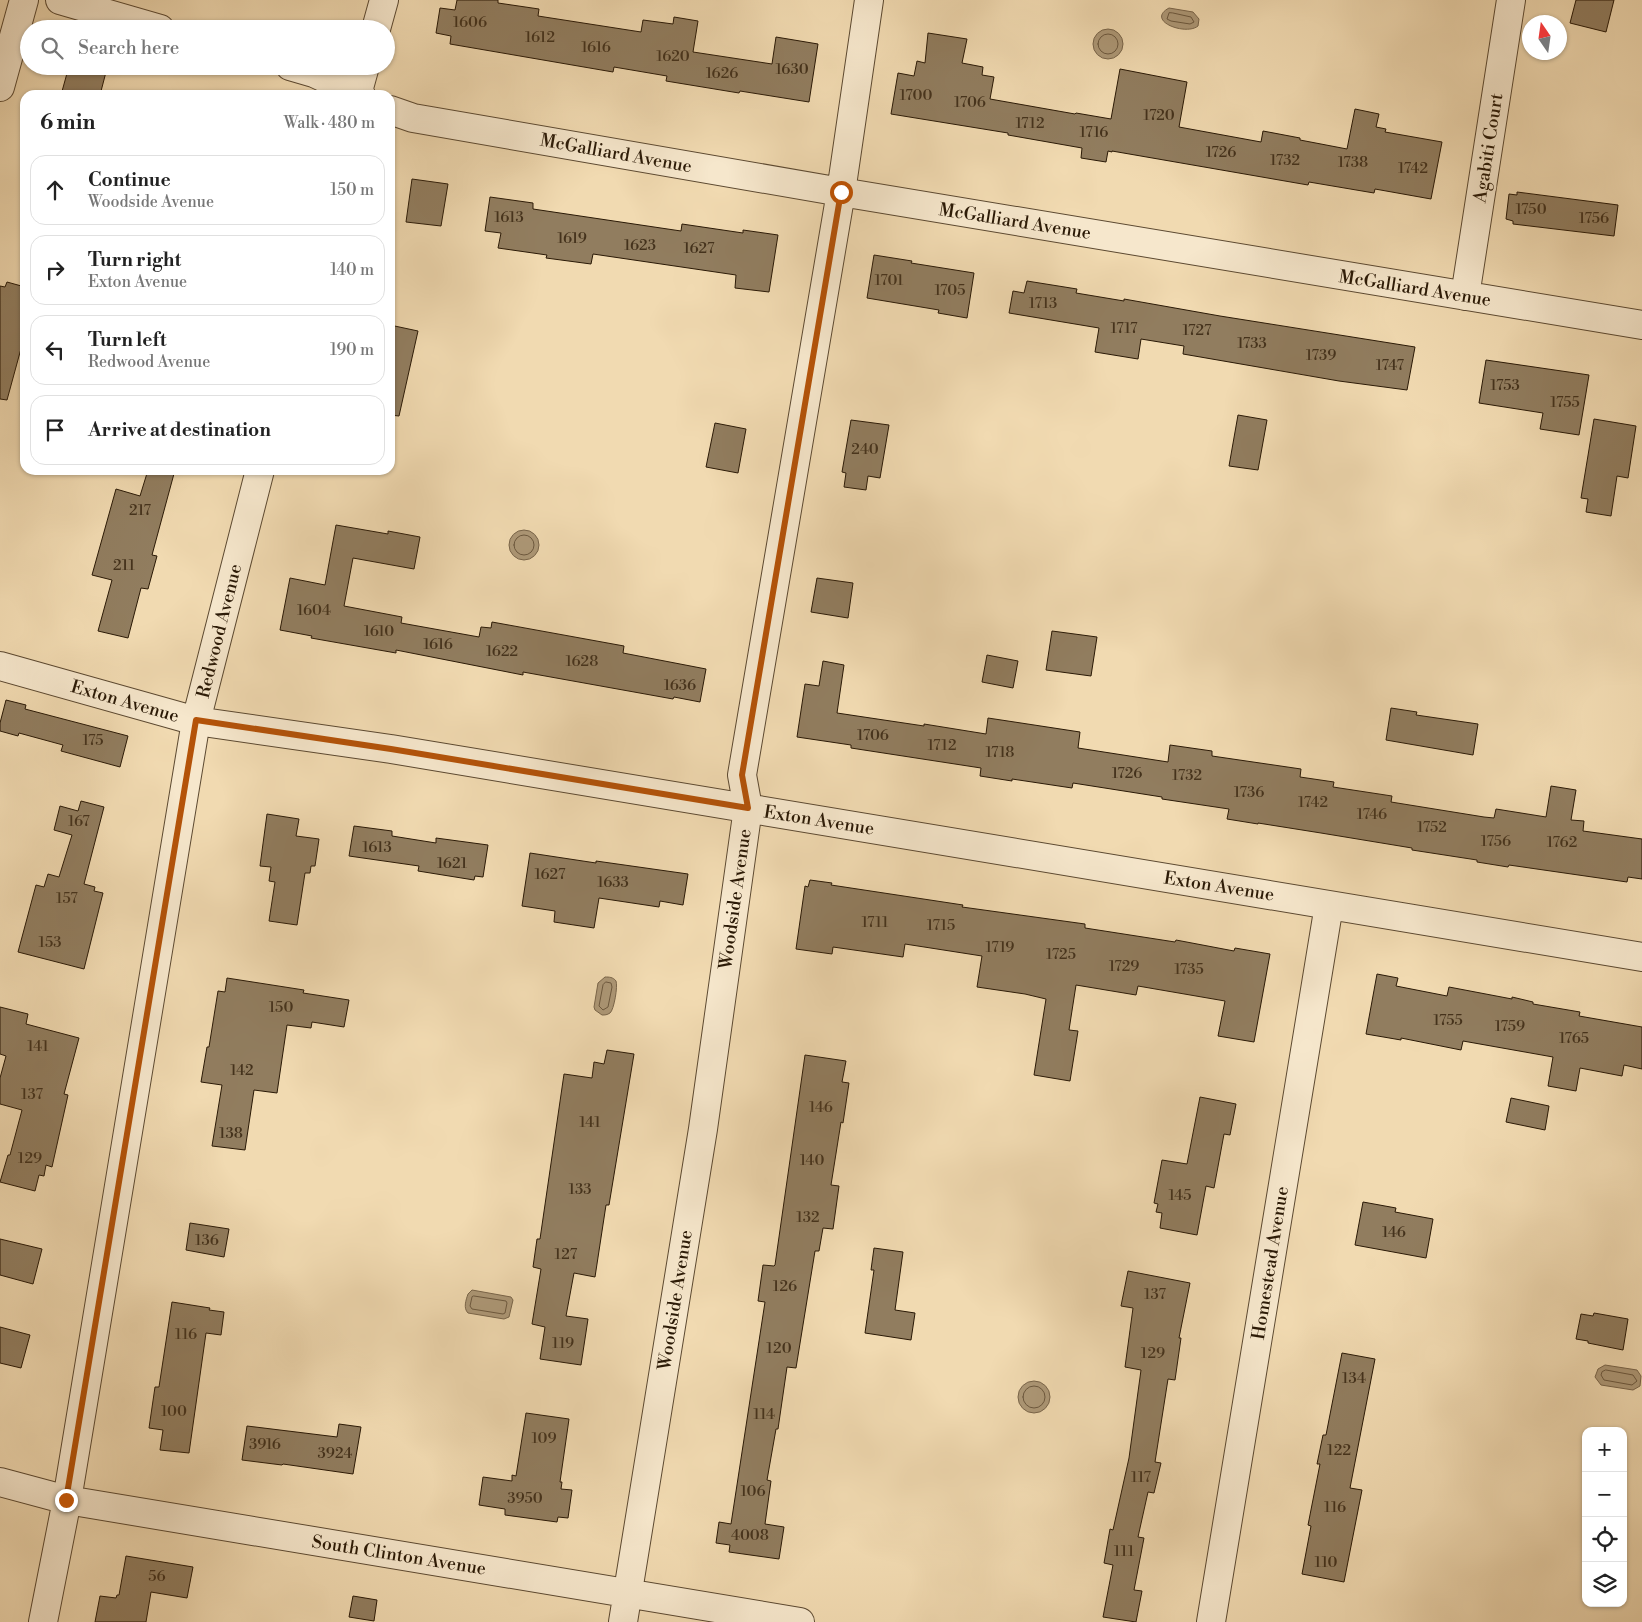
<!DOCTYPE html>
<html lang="en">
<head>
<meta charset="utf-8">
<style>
  body { margin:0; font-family:"Libre Bodoni",serif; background:#f6f6f6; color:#222 }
  .controls { position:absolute; right:15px; bottom:15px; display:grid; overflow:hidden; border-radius:10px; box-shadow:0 1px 4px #0004 }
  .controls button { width:45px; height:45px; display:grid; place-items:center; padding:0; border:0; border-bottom:1px solid #e0e0e0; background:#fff; color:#222; font:25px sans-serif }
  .compass { position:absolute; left:1522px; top:15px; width:45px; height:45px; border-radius:50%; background:#fff; box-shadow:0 1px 4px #0004; rotate:347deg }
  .stop { position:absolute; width:15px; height:15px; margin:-11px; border:4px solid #b45309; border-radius:50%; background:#fff }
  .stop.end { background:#b45309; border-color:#fff; box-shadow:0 1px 5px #0008 }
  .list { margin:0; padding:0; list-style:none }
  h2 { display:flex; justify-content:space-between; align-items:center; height:65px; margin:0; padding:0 20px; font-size:21px }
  h2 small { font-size:16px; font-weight:400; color:#767676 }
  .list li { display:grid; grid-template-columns:32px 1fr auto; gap:15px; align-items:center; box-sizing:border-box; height:70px; margin:0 10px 10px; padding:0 10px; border:1px solid #e0e0e0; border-radius:15px }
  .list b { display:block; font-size:19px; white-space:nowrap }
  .list p { margin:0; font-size:16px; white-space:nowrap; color:#767676 }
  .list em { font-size:16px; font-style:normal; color:#767676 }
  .icon { flex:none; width:28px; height:28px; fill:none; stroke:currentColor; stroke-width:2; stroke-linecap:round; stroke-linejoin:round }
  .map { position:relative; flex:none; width:1642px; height:1622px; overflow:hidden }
  .search { position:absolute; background:#fff; box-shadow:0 1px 4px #0004; left:20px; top:20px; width:375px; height:55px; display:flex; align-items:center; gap:12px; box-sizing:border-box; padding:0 18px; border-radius:28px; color:#767676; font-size:19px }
  .panel { position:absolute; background:#fff; box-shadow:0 1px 4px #0004; left:20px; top:90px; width:375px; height:385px; border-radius:15px }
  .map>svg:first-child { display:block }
</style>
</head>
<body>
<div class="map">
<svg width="1642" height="1622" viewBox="0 0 1642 1622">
  <rect width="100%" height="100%" fill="#f1dab1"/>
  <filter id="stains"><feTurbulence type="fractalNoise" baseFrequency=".004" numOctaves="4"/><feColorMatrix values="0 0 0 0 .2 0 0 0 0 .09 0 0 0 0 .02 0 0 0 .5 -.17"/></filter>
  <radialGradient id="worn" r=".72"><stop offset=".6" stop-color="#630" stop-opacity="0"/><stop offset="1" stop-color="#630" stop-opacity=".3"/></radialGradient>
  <!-- water -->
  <path fill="#ad9877" stroke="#79654a" d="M 1169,8 L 1193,12 L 1199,19 L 1198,26 C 1186,36 1145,21 1169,8 Z
    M1093 44a15 15 0 1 1 30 0a15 15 0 1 1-30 0Z
    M509 545a15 15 0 1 1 30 0a15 15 0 1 1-30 0Z
    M 605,977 C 609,977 613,977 616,981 C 618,986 614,1010 610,1013 C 607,1015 605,1015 602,1015 L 595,1010 L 594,1007 L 598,983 Z
    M 472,1290 L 511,1297 L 513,1300 L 509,1317 L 504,1319 L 468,1313 C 463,1308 466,1300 468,1294 Z
    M 1605,1365 L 1637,1370 L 1641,1376 L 1640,1386 L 1633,1390 L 1601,1385 L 1595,1377 L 1598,1369 Z
    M1018 1397a16 16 0 1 1 32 0a16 16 0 1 1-32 0Z"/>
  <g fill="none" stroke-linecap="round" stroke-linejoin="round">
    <!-- shore -->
    <path stroke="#6c583e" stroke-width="1" d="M 1173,13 L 1191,17 L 1194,22 L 1190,24 L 1171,21 L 1167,19 L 1169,13 Z
      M1098 44a10 10 0 1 1 20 0a10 10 0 1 1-20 0Z
      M514 545a10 10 0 1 1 20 0a10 10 0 1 1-20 0Z
      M 606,982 L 611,983 L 612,987 L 608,1007 L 603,1010 L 599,1006 L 603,985 Z
      M 474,1296 L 506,1301 L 507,1303 L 505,1313 L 503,1314 L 472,1309 L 470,1306 L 472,1297 Z
      M 1606,1370 L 1633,1375 L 1637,1381 L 1632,1385 L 1604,1380 L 1601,1375 L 1602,1372 Z
      M1023 1397a11 11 0 1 1 22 0a11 11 0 1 1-22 0Z"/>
  </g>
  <!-- building -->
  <path fill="#917d5f" stroke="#2a1906" d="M 457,0 L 498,0 L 498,3 L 539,9 L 538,16 L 641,32 L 643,20 L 673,24 L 674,17 L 698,21 L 693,52 L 772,64 L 776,37 L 818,44 L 809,102 L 740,91 L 739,93 L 666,81 L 667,76 L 614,67 L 613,72 L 450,44 L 451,36 L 436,33 L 440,8 L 455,10 Z
    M 1576,0 L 1614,0 L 1606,32 L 1570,23 Z
    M 928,33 L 967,39 L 962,63 L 983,67 L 982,75 L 994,77 L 990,99 L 1075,114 L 1076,113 L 1111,119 L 1120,69 L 1187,82 L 1179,127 L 1261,142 L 1263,131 L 1300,138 L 1300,140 L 1347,149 L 1355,109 L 1379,114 L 1376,127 L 1386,129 L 1385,132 L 1442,142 L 1431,199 L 1375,189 L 1374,193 L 1309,182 L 1308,185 L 1112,151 L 1112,152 L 1108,151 L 1106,162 L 1081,158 L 1082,148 L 1008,135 L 1008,133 L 891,114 L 898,73 L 914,76 L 917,61 L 925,63 Z
    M 69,66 L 85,66 L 106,72 L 100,95 L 61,95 Z
    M 412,179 L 448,184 L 441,226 L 406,222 Z
    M 1517,192 L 1618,205 L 1614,236 L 1513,224 L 1513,221 L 1506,219 L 1509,194 L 1517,195 Z
    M 490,197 L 533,203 L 533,209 L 681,231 L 682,224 L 743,233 L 743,230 L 778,235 L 769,292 L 735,288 L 736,275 L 593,254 L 591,264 L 546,258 L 547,255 L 498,248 L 501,233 L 485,231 Z
    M 874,255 L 912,261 L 911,263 L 974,273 L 967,318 L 938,313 L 939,310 L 867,298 Z
    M 1027,281 L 1077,289 L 1076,293 L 1124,301 L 1124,299 L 1220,316 L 1415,347 L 1407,390 L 1339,381 L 1183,354 L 1184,346 L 1141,339 L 1138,359 L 1095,352 L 1099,328 L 1009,313 L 1013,291 L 1024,293 Z
    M 7,282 L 25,287 L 25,334 L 7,400 L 0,399 L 0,286 L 5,287 Z
    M 390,325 L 418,331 L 399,416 L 390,415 Z
    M 1486,360 L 1589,375 L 1579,435 L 1540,429 L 1543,413 L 1479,403 Z
    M 1238,415 L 1267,420 L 1258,470 L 1229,466 Z
    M 1594,419 L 1636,426 L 1628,478 L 1617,476 L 1611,516 L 1586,512 L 1588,499 L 1581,498 Z
    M 851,420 L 889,425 L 880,478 L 868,476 L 866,490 L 844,487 L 846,473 L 842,472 Z
    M 715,423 L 746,429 L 738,473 L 706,467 Z
    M 148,470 L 175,470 L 152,555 L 157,556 L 148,589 L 141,588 L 128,638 L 98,631 L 112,580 L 92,575 L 116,489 L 140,496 Z
    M 336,525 L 388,534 L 388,531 L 420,537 L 414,569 L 353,558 L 344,606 L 402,617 L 401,623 L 479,637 L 481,627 L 491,628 L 492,622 L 624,646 L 623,653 L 706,669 L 700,702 L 674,697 L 673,699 L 523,672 L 523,675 L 396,650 L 396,653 L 311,638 L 312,636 L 280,630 L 290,578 L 325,585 Z
    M 817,578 L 853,583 L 848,618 L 811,612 Z
    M 1052,631 L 1097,637 L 1091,676 L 1046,670 Z
    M 987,655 L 1018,661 L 1013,688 L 982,682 Z
    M 823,661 L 844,665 L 837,713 L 924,726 L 924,724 L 986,734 L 988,718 L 1080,732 L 1078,748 L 1168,762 L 1170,745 L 1212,751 L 1212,756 L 1301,769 L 1300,777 L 1334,782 L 1333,787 L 1392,796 L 1391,802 L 1484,817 L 1494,818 L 1496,809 L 1546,817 L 1551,786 L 1576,790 L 1571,820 L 1584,821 L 1583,831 L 1642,839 L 1642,879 L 1628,877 L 1627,882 L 1509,865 L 1508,867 L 1477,862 L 1477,860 L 1412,850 L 1412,848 L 1321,833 L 1258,823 L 1258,824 L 1227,819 L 1229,809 L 1162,799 L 1162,797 L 1073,783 L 1072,788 L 1012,779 L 1012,781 L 980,776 L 981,768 L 851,748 L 851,745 L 797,737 L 805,684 L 819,686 Z
    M 6,700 L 26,705 L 25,709 L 128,736 L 120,767 L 61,751 L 63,745 L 19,733 L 18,736 L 0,731 L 0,723 Z
    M 1391,708 L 1417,712 L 1416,715 L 1478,724 L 1473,755 L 1386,740 Z
    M 81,801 L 104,807 L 84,884 L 95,887 L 94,891 L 103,893 L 84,969 L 18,952 L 36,885 L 44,887 L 48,874 L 59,877 L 72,835 L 54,830 L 60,806 L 78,811 Z
    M 267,814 L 299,819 L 296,836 L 319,839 L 315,866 L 311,866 L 310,873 L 305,873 L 297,925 L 269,921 L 275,882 L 269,881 L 271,867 L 260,866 Z
    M 354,826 L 392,831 L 392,836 L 436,843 L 436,838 L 488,845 L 483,877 L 475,876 L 474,880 L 418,871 L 419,866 L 349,856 Z
    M 530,853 L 596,863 L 596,861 L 688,874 L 683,905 L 660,901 L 659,907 L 599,898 L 594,928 L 554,922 L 555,911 L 522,906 Z
    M 810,880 L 832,883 L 831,885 L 963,905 L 962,907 L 1085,924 L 1085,928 L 1175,942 L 1176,940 L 1234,951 L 1235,948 L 1270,954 L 1254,1042 L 1218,1036 L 1225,1001 L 1138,986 L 1136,995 L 1076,985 L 1069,1030 L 1078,1031 L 1070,1081 L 1034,1075 L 1046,999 L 1025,994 L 977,987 L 982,956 L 905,944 L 903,957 L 833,947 L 832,954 L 796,949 L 805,886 L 808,887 Z
    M 1377,974 L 1398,978 L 1396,986 L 1447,996 L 1449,987 L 1512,999 L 1512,997 L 1533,1002 L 1533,1004 L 1580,1012 L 1579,1016 L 1642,1027 L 1642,1069 L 1624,1065 L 1622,1076 L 1580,1068 L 1576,1091 L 1548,1086 L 1553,1057 L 1463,1041 L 1461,1050 L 1401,1038 L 1401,1040 L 1366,1034 Z
    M 227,978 L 304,990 L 303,993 L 349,1000 L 344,1027 L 312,1022 L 311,1028 L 287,1025 L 277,1093 L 254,1090 L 245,1150 L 212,1146 L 222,1085 L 201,1082 L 207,1047 L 209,1047 L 218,991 L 225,992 Z
    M 0,1007 L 28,1014 L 26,1024 L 79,1038 L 64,1094 L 68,1095 L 52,1167 L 46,1165 L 44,1176 L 39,1175 L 35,1191 L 0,1182 L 8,1155 L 10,1155 L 22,1110 L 0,1104 L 0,1078 L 6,1056 L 0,1054 Z
    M 607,1050 L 634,1054 L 609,1205 L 606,1205 L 595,1277 L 574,1273 L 566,1316 L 588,1319 L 581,1365 L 540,1359 L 545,1327 L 532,1324 L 541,1269 L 533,1267 L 537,1239 L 540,1239 L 564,1074 L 592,1078 L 594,1062 L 604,1064 Z
    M 805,1055 L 846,1061 L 842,1082 L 849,1083 L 843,1123 L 841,1122 L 831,1185 L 839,1186 L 833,1229 L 823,1228 L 819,1251 L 815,1251 L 796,1368 L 787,1367 L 778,1429 L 776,1429 L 767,1480 L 771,1481 L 765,1524 L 784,1527 L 779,1559 L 729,1552 L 730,1545 L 716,1543 L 719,1522 L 731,1524 L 765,1302 L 758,1301 L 763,1265 L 774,1266 L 775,1265 Z
    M 1200,1097 L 1236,1104 L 1230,1135 L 1224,1134 L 1214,1188 L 1206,1186 L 1197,1235 L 1160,1228 L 1162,1213 L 1156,1212 L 1158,1204 L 1154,1203 L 1162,1160 L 1187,1164 Z
    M 1511,1098 L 1549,1106 L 1545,1130 L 1506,1122 Z
    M 1363,1202 L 1396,1208 L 1395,1212 L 1433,1219 L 1426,1258 L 1355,1245 Z
    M 190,1223 L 229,1229 L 224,1257 L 186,1250 Z
    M 0,1239 L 42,1249 L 33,1284 L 0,1275 Z
    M 874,1248 L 903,1252 L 895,1310 L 915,1313 L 911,1340 L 865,1333 L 874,1270 L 871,1270 Z
    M 1128,1271 L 1190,1283 L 1179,1338 L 1181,1338 L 1175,1380 L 1168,1379 L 1155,1462 L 1161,1463 L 1154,1493 L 1148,1492 L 1138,1537 L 1144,1538 L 1134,1590 L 1142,1591 L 1136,1622 L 1103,1617 L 1113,1565 L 1104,1563 L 1110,1529 L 1113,1530 L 1129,1458 L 1141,1370 L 1125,1367 L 1133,1308 L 1121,1306 Z
    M 172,1302 L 210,1308 L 209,1310 L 224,1312 L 221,1335 L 206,1333 L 189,1453 L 160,1450 L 163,1430 L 149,1428 L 155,1387 L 159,1387 Z
    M 1594,1313 L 1628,1319 L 1623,1350 L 1588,1343 L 1588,1341 L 1576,1339 L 1581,1314 L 1593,1316 Z
    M 0,1327 L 30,1335 L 21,1368 L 0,1363 Z
    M 1342,1353 L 1375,1359 L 1350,1488 L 1362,1490 L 1344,1582 L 1302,1574 L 1311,1526 L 1308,1525 L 1320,1464 L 1317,1464 L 1323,1435 L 1326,1435 Z
    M 526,1413 L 569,1419 L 560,1482 L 562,1482 L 561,1489 L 572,1490 L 568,1518 L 558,1517 L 557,1522 L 505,1515 L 505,1509 L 479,1505 L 483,1477 L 512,1481 L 512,1475 L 516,1476 Z
    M 339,1424 L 361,1427 L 353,1474 L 283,1464 L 282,1465 L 242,1460 L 247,1426 L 337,1437 Z
    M 126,1556 L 193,1567 L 187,1598 L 151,1592 L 146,1622 L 95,1622 L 100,1596 L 116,1598 L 117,1595 L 119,1595 Z
    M 353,1596 L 377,1600 L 374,1621 L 349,1617 Z"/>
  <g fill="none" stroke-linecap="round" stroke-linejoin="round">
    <!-- minor casing -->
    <g stroke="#5c4931" stroke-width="30">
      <path id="minor" d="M 60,0 L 160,29
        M 376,29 L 384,0
        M 290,66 L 314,73 L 361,95
        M 0,87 L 24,0
        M 357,95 L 365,66
        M 390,110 L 413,118 L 841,192 L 1642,325
        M 1465,296 L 1511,0
        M 0,666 L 196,721 L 391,749 L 1642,957
        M 0,1482 L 67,1500 L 800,1622
        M 43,1622 L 67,1500 L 196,721 L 260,470
        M 623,1622 L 703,1129 L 748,808 L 742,775 L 841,192 L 869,0
        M 1211,1622 L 1329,905"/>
    </g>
    <!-- minor -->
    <use href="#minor" stroke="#f6e7cc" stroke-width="28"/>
  </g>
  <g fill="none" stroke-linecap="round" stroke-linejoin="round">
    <!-- route -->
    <path stroke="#b45309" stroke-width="6" d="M 66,1500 L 196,720 L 391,749 L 748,808 L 742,775 L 841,192"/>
  </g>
  <g text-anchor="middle" stroke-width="5" stroke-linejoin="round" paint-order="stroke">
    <!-- number labels -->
    <g font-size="15" fill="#44321c">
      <text x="470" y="27">1606</text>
      <text x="540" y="42">1612</text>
      <text x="596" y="52">1616</text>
      <text x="673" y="61">1620</text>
      <text x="792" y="74">1630</text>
      <text x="722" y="78">1626</text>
      <text x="916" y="100">1700</text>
      <text x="970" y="107">1706</text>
      <text x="1159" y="120">1720</text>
      <text x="1030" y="128">1712</text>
      <text x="1094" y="137">1716</text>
      <text x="1221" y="157">1726</text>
      <text x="1285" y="165">1732</text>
      <text x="1353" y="167">1738</text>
      <text x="1413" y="173">1742</text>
      <text x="1531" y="214">1750</text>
      <text x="509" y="222">1613</text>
      <text x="1594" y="223">1756</text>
      <text x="572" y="243">1619</text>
      <text x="640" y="250">1623</text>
      <text x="699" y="253">1627</text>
      <text x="889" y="285">1701</text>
      <text x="950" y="295">1705</text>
      <text x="1043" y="308">1713</text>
      <text x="1124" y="333">1717</text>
      <text x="1197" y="335">1727</text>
      <text x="1252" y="348">1733</text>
      <text x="1321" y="360">1739</text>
      <text x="1390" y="370">1747</text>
      <text x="1505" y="390">1753</text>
      <text x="1565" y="407">1755</text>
      <text x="865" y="454">240</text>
      <text x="140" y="515">217</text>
      <text x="124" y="570">211</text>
      <text x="314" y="615">1604</text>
      <text x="379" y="636">1610</text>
      <text x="438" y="649">1616</text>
      <text x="502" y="656">1622</text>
      <text x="582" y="666">1628</text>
      <text x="680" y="690">1636</text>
      <text x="873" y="740">1706</text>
      <text x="93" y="745">175</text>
      <text x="942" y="750">1712</text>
      <text x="1000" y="757">1718</text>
      <text x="1127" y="778">1726</text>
      <text x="1187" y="780">1732</text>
      <text x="1249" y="797">1736</text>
      <text x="1313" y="807">1742</text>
      <text x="1372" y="819">1746</text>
      <text x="79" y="826">167</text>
      <text x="1432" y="832">1752</text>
      <text x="1496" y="846">1756</text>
      <text x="1562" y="847">1762</text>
      <text x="377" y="852">1613</text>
      <text x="452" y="868">1621</text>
      <text x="550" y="879">1627</text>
      <text x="613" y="887">1633</text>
      <text x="67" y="903">157</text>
      <text x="875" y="927">1711</text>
      <text x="941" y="930">1715</text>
      <text x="50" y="947">153</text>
      <text x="1000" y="952">1719</text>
      <text x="1061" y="959">1725</text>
      <text x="1124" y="971">1729</text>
      <text x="1189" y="974">1735</text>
      <text x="281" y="1012">150</text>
      <text x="1448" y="1025">1755</text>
      <text x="1510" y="1031">1759</text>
      <text x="1574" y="1043">1765</text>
      <text x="38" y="1051">141</text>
      <text x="242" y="1075">142</text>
      <text x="32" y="1099">137</text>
      <text x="821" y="1112">146</text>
      <text x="590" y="1127">141</text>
      <text x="231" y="1138">138</text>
      <text x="30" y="1163">129</text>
      <text x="812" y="1165">140</text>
      <text x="580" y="1194">133</text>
      <text x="1180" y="1200">145</text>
      <text x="808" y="1222">132</text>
      <text x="1394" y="1237">146</text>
      <text x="207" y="1245">136</text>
      <text x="566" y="1259">127</text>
      <text x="785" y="1291">126</text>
      <text x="1155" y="1299">137</text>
      <text x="186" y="1339">116</text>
      <text x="563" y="1348">119</text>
      <text x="779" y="1353">120</text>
      <text x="1153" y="1358">129</text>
      <text x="1354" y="1383">134</text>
      <text x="174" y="1416">100</text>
      <text x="764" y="1419">114</text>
      <text x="544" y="1443">109</text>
      <text x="265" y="1449">3916</text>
      <text x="1339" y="1455">122</text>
      <text x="335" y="1458">3924</text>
      <text x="1141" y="1482">117</text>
      <text x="753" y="1496">106</text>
      <text x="525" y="1503">3950</text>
      <text x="1335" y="1512">116</text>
      <text x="750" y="1540">4008</text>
      <text x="1124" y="1556">111</text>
      <text x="1326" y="1567">110</text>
      <text x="157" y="1581">56</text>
    </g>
    <!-- street labels -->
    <g font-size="18" fill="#2a1906" stroke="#f6e7cc">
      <text transform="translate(1488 148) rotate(-81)" y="6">Agabiti Court</text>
      <text transform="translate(616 153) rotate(10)" y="6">McGalliard Avenue</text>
      <text transform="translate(1015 221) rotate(9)" y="6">McGalliard Avenue</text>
      <text transform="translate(1415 288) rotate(9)" y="6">McGalliard Avenue</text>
      <text transform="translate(219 631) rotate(-76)" y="6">Redwood Avenue</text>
      <text transform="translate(125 701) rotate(16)" y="6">Exton Avenue</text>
      <text transform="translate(819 820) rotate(9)" y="6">Exton Avenue</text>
      <text transform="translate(1219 886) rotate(9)" y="6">Exton Avenue</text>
      <text transform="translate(735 899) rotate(-82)" y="6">Woodside Avenue</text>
      <text transform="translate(1270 1263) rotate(-81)" y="6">Homestead Avenue</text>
      <text transform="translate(675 1300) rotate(-81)" y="6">Woodside Avenue</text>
      <text transform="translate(399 1555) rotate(9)" y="6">South Clinton Avenue</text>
    </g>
  </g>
  <rect width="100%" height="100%" filter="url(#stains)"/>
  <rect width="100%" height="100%" fill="url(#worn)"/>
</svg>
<div class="controls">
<button>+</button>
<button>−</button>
<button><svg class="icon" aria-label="locate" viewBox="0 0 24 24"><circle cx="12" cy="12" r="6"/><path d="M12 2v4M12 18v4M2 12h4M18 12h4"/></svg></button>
<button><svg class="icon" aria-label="layers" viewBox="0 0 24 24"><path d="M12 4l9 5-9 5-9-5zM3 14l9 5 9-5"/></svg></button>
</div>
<svg class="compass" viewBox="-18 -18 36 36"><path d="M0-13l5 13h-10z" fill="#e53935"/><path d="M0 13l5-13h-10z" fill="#767676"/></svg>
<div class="stop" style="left:841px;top:192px"></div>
<div class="stop end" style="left:66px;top:1500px"></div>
<div class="search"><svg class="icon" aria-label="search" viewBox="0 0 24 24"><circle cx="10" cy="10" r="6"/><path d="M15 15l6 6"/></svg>Search here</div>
<section class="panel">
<h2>6 min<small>Walk · 480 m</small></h2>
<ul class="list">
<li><svg class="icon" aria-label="ahead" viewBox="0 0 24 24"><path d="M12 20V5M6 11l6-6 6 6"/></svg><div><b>Continue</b><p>Woodside Avenue</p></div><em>150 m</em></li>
<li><svg class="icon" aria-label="right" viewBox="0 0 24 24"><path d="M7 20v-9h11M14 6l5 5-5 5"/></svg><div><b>Turn right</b><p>Exton Avenue</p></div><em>140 m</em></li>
<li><svg class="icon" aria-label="left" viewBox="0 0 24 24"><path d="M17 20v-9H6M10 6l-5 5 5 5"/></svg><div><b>Turn left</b><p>Redwood Avenue</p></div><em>190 m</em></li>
<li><svg class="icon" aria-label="arrive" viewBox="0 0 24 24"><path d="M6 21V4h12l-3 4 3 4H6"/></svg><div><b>Arrive at destination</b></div></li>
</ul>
</section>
</div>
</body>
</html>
